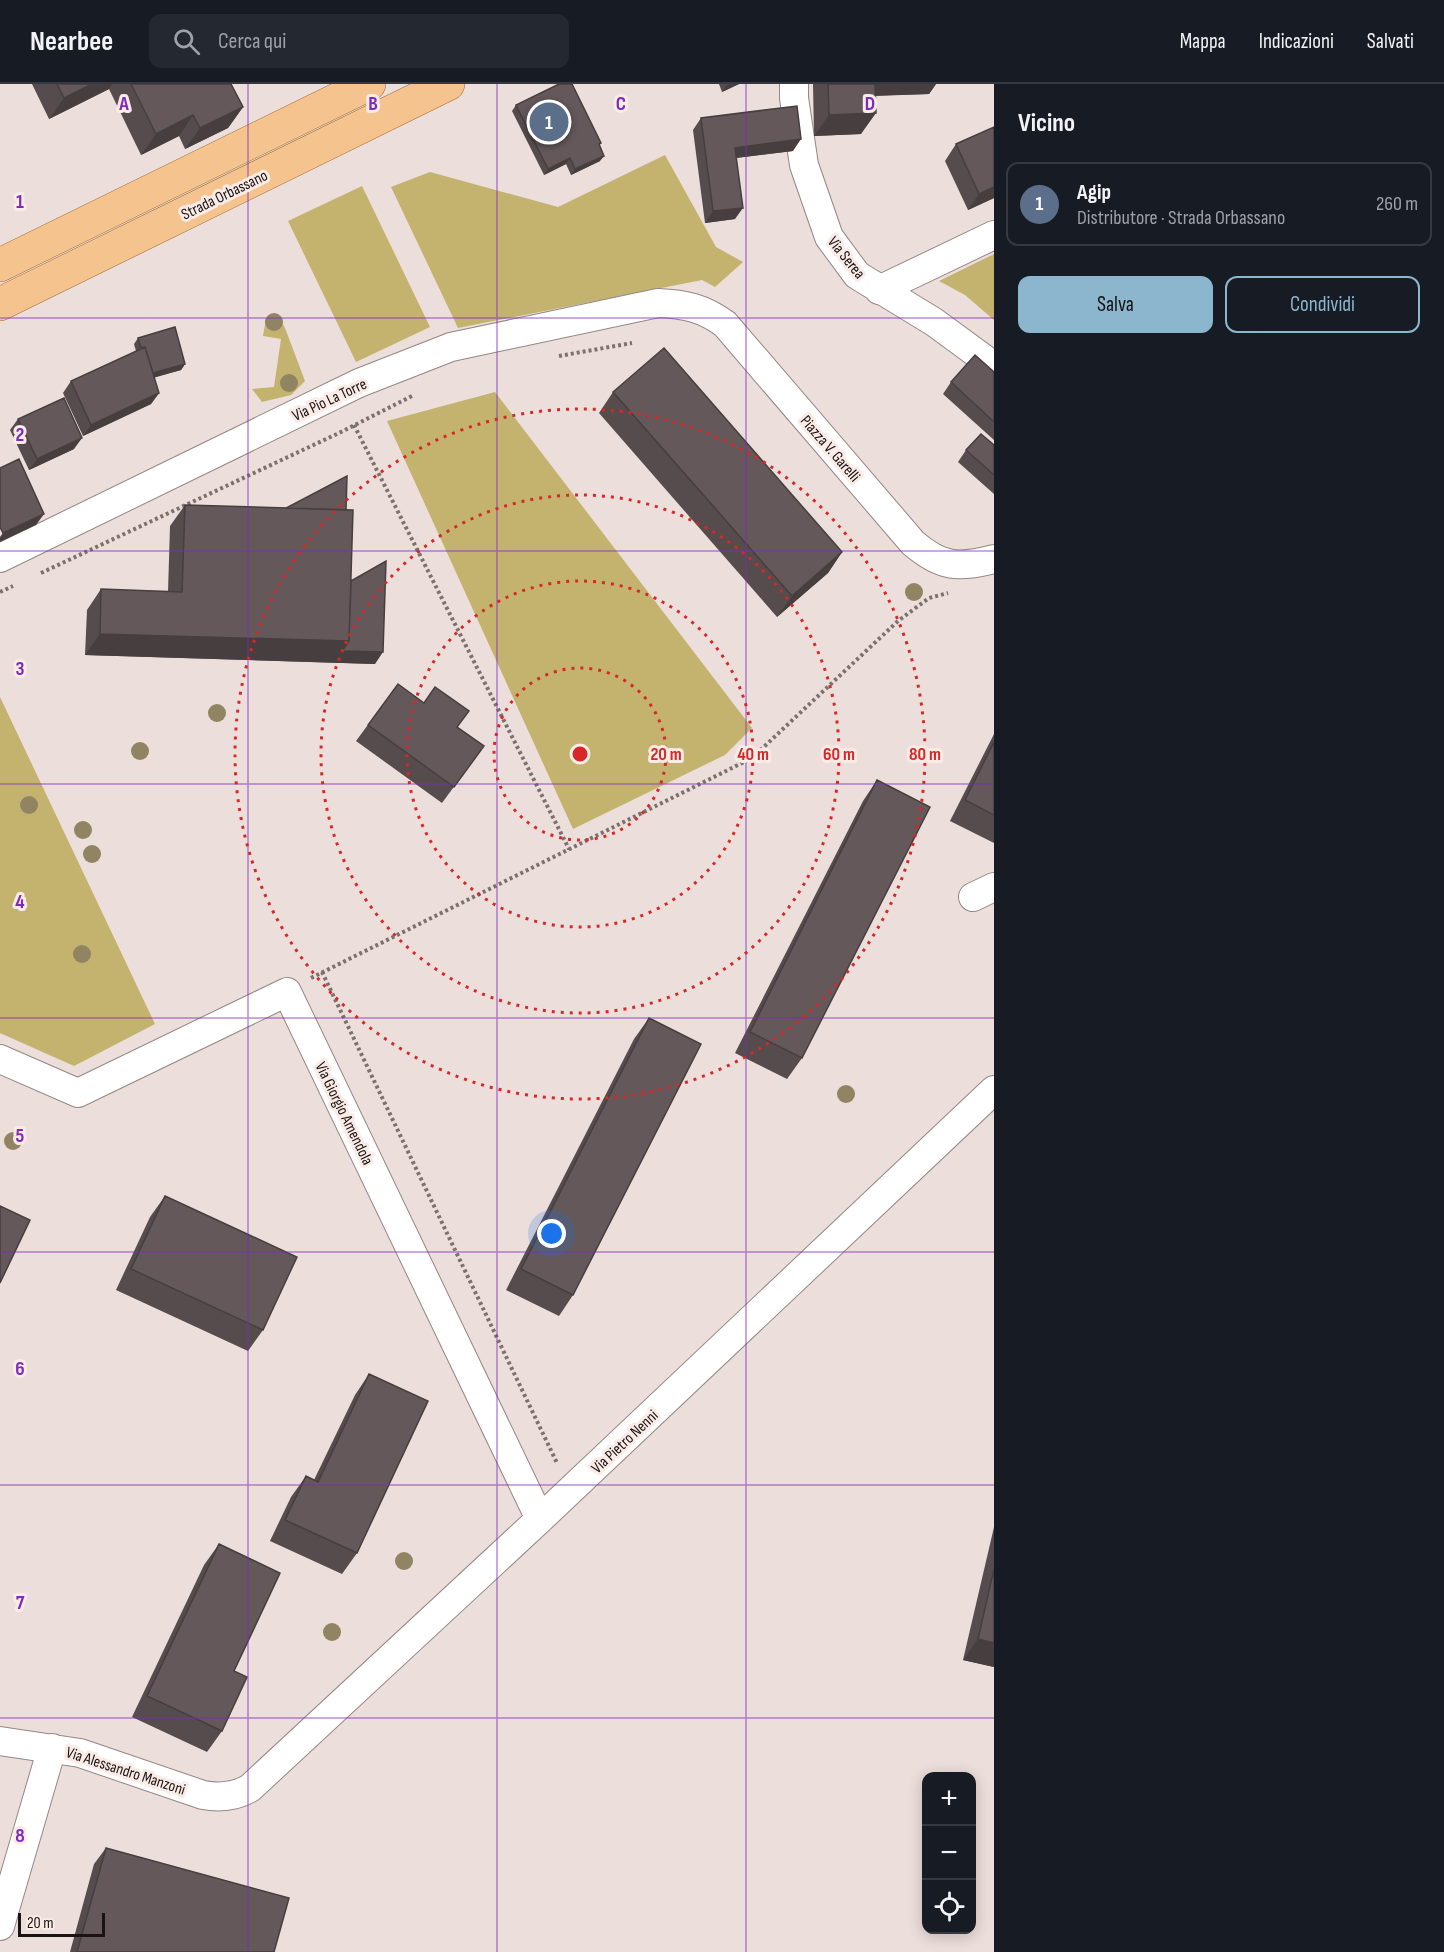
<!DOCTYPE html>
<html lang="it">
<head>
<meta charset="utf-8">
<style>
  body { margin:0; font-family:"Sofia Sans Condensed",sans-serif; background:#242831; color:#f1f3f6 }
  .controls { position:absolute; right:18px; bottom:18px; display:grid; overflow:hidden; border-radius:12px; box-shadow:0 3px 15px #0003 }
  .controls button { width:54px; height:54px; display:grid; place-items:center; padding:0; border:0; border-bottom:2px solid #363941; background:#171b24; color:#f1f3f6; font:30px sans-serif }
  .scale { position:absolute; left:18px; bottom:15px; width:87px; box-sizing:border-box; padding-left:6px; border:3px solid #191413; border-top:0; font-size:16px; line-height:21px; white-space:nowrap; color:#191413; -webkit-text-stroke:4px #faebe7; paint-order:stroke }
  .you { position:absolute; left:552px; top:1150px; width:21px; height:21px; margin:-15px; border:4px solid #fff; border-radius:50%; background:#1a73e8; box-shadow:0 0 0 9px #1a73e833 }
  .badge { display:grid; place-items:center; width:39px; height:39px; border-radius:50%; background:#8bb6cd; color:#fff; font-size:20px; font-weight:700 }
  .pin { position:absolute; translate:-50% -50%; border:3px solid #fff; box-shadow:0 2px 6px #0006 }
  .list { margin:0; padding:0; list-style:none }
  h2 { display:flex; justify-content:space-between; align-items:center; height:78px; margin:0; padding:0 24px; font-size:26px }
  h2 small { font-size:20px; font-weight:400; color:#9ea1a6 }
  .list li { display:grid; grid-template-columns:39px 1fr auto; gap:18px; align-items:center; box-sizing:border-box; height:84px; margin:0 12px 12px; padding:0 12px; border:2px solid #363941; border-radius:12px }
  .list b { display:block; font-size:22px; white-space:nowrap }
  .list p { margin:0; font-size:20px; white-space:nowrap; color:#9ea1a6 }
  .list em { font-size:20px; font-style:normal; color:#9ea1a6 }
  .actions { display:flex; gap:12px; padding:18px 24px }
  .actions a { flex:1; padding:14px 0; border:2px solid #8bb6cd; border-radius:12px; text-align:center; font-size:21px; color:#8bb6cd }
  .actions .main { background:#8bb6cd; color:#111 }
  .icon { flex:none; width:33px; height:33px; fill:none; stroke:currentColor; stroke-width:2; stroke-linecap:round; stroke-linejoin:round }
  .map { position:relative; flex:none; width:994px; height:1868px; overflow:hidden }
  header { display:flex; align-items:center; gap:36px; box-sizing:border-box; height:84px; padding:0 30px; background:#171b24; border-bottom:2px solid #363941 }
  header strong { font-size:28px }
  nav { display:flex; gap:33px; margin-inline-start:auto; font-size:21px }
  .search { width:420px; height:54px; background:#242831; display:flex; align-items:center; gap:15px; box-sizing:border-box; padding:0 21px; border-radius:12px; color:#9ea1a6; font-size:22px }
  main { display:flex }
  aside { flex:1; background:#171b24 }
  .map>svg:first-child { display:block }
</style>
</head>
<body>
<header>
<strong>Nearbee</strong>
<div class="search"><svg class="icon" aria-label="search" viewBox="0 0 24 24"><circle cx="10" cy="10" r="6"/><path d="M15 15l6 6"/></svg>Cerca qui</div>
<nav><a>Mappa</a><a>Indicazioni</a><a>Salvati</a></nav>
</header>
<main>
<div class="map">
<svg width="994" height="1868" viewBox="0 0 994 1868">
  <rect width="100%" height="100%" fill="#ecdeda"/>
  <!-- green -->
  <path fill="#c3b36f" d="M 665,71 L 716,163 L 743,178 L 715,203 L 702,196 L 458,244 L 391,103 L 430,88 L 558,123 Z
    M 362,102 L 430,243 L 356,278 L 288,137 Z
    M 994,170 L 994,236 L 965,211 L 939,197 Z
    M 277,230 L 285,244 L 305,297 L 291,311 L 262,318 L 252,305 L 274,303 L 281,255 L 263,252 L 266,235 Z
    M 495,308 L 752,644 L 725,671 L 573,745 L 387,337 Z
    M 0,613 L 155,940 L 74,982 L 0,949 Z"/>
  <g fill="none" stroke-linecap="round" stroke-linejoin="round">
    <!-- minor casing -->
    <g stroke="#948784" stroke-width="30">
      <path id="minor" d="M 794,0 L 794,14 L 804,81 L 829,153 L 857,191 L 934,238 L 994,282
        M 879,206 L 994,151
        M 0,474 L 359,299 L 451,263 L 658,219 C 685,220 703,224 725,240 L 913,459 C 942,484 959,484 994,475
        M 973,813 L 994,803
        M 0,975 L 78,1009 L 287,908 L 540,1435
        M 0,1657 L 80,1669 L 203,1711 C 220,1714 235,1713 250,1704 L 540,1435 L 994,1006
        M 0,1842 L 52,1664"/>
    </g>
    <!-- major casing -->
    <g stroke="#a26c32" stroke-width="34">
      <path id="major" d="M 0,181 L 369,0
        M 0,220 L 448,0"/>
    </g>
    <!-- path -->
    <path stroke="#7b7270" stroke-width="4" stroke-dasharray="3 3" stroke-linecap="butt" d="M 559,272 L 632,259
      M 354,341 L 569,765
      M 41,489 L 339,349 L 414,311
      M 0,508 L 13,502
      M 322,888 L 557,1379
      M 311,894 L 752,674 L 898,537 L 929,514 L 948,509"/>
    <!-- minor -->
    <use href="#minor" stroke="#fff" stroke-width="28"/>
    <!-- major -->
    <use href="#major" stroke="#f4c38e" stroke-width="33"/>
  </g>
  <!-- trees -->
  <g fill="#918462">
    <circle cx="274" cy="238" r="9"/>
    <circle cx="289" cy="299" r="9"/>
    <circle cx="914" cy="508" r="9"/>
    <circle cx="217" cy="629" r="9"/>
    <circle cx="140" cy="667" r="9"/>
    <circle cx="29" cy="721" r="9"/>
    <circle cx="83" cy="746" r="9"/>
    <circle cx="92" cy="770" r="9"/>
    <circle cx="82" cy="870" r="9"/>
    <circle cx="846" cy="1010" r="9"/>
    <circle cx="13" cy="1057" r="9"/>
    <circle cx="404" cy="1477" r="9"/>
    <circle cx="332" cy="1548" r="9"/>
  </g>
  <!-- wall -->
  <path fill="#564c4d" d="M 32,0 L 231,0 L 243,23 L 228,44 L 185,65 L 179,52 L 141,71 L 109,5 L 49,35 Z
    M 719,0 L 739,0 L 722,8 Z
    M 813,0 L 936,0 L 929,10 L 875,12 L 861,50 L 814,52 Z
    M 516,21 L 601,59 L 599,62 L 600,77 L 571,91 L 566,80 L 544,91 L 512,27 Z
    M 701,34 L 793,67 L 736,74 L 735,135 L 705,139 L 693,46 Z
    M 994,43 L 994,114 L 968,126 L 945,77 L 956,60 Z
    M 138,254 L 185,280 L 181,286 L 154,293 L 159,309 L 151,320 L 83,352 L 63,309 L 71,297 L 136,267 L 134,260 Z
    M 994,288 L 994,356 L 943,310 L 951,298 Z
    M 613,308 L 842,468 L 828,489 L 777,533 L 599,329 Z
    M 18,335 L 74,365 L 29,386 L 10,346 Z
    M 994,361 L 994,410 L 958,378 L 966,366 Z
    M 185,421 L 346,426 L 351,497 L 375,580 L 85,571 L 87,526 L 101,505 L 168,508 L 170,442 Z
    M 398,600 L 484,662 L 442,719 L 356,657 Z
    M 994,650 L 994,759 L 950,737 Z
    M 877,696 L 802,974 L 787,995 L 735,969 L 863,717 Z
    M 649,934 L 573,1211 L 559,1232 L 506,1206 L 634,955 Z
    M 165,1112 L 263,1246 L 248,1267 L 116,1206 L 150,1133 Z
    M 369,1290 L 357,1469 L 342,1490 L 270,1457 L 291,1413 L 306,1392 L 314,1396 L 355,1311 Z
    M 994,1443 L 994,1583 L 963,1576 Z
    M 219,1460 L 234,1587 L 222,1647 L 207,1668 L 132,1633 L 204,1481 Z
    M 106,1764 L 274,1868 L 70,1868 L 94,1780 Z"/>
  <!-- shaded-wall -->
  <path fill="#463e3f" d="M 92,0 L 112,0 L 109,5 L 49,35 L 64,14 Z
    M 730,0 L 739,0 L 722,8 L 726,2 Z
    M 868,0 L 936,0 L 929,10 L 860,12 Z
    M 243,23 L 228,44 L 185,65 L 200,44 Z
    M 876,29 L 861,50 L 814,52 L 829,31 Z
    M 193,31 L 179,52 L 141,71 L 156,50 Z
    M 801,55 L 793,67 L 727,75 L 735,64 Z
    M 604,72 L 600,77 L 571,91 L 575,85 Z
    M 570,74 L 566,80 L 544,91 L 548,85 Z
    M 994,103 L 994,114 L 968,126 L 979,110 Z
    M 743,124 L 735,135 L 705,139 L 713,127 Z
    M 185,280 L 181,286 L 146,296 L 150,290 Z
    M 159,309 L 151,320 L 83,352 L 91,341 Z
    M 82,354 L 74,365 L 29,386 L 37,375 Z
    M 44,430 L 36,441 L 0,458 L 0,453 L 3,449 Z
    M 842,468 L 828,489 L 777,533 L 792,512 Z
    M 100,550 L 349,557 L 383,568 L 375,580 L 85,571 Z
    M 978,1555 L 994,1559 L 994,1583 L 963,1576 Z"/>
  <!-- building -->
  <path fill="#64585a" stroke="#463e3f" stroke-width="1.5" d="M 57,0 L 92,0 L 64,14 Z
    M 131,0 L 231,0 L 243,23 L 200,44 L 193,31 L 156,50 Z
    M 559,0 L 572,0 L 601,59 L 599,60 L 604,72 L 575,85 L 570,74 L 548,85 L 516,21 Z
    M 828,0 L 875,0 L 876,29 L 829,31 Z
    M 797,22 L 801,55 L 735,64 L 743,124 L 713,127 L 701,34 Z
    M 994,43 L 994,103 L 979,110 L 956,60 Z
    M 175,243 L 185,280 L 153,289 L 145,263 L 141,264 L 138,254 Z
    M 145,263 L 159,309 L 91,341 L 71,297 Z
    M 664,264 L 842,468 L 792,512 L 613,308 Z
    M 975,271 L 994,288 L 994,338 L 951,298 Z
    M 64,314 L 82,354 L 37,375 L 18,335 Z
    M 981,350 L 994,361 L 994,391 L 966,366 Z
    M 19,375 L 44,430 L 3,449 L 0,443 L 0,384 Z
    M 347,392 L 346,426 L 286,424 Z
    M 185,421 L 353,426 L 349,557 L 100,550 L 101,505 L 182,508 Z
    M 386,477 L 383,568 L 342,567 L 349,557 L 351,497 Z
    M 398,600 L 424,619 L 435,603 L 469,627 L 457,643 L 484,662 L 454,703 L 368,641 Z
    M 994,658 L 994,731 L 965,716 Z
    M 877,696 L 930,723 L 802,974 L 750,948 Z
    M 649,934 L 701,960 L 573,1211 L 521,1185 Z
    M 165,1112 L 297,1173 L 263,1246 L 131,1185 Z
    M 0,1122 L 30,1136 L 0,1199 Z
    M 369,1290 L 428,1317 L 357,1469 L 285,1436 L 306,1392 L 318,1398 Z
    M 219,1460 L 280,1489 L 234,1587 L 247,1593 L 222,1647 L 147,1612 Z
    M 994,1485 L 994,1559 L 978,1555 Z
    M 106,1764 L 289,1814 L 274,1868 L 77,1868 Z"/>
  <!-- grid -->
  <path fill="none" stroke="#7b2cbf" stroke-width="1.5" stroke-opacity="0.55" d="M 248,0 L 248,1868M 497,0 L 497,1868M 746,0 L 746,1868M 0,234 L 994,234M 0,467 L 994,467M 0,700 L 994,700M 0,934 L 994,934M 0,1168 L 994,1168M 0,1401 L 994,1401M 0,1634 L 994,1634"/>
  <!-- distance rings -->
  <g fill="none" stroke="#d62828" stroke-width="3" stroke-dasharray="3 6">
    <circle cx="580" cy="670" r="86"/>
    <circle cx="580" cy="670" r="173"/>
    <circle cx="580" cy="670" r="259"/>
    <circle cx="580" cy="670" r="345"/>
  </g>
  <g text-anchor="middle" stroke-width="6" stroke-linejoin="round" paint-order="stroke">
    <!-- street labels -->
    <g font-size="16" fill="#191413" stroke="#faebe7">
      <text transform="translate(224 110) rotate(-26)" y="6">Strada Orbassano</text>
      <text transform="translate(847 173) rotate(51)" y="6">Via Serea</text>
      <text transform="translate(329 315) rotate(-25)" y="6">Via Pio La Torre</text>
      <text transform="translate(831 364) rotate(49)" y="6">Piazza V. Garelli</text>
      <text transform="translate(345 1029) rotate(64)" y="6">Via Giorgio Amendola</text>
      <text transform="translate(624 1357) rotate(-43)" y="6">Via Pietro Nenni</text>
      <text transform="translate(126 1686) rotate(18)" y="6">Via Alessandro Manzoni</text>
    </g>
  </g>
  <g font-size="20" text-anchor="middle" font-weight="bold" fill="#7b2cbf" stroke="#faebe7" stroke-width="6" stroke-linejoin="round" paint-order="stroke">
    <text x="124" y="26">A</text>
    <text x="373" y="26">B</text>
    <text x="621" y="26">C</text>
    <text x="870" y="26">D</text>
    <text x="20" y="124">1</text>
    <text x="20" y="357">2</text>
    <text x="20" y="591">3</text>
    <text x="20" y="824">4</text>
    <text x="20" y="1058">5</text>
    <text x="20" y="1291">6</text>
    <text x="20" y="1525">7</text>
    <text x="20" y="1758">8</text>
  </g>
  <circle cx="580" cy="670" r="9" fill="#d62828" stroke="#faebe7" stroke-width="3"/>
  <g font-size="18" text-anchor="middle" font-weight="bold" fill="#d62828" stroke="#faebe7" stroke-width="6" stroke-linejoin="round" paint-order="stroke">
    <text x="666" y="676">20 m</text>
    <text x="753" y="676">40 m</text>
    <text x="839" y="676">60 m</text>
    <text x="925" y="676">80 m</text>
  </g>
</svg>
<div class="controls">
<button>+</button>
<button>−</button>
<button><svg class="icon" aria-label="locate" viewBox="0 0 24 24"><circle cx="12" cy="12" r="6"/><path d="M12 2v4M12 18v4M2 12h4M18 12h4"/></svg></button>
</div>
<div class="scale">20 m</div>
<div class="you"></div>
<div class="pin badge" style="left:549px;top:38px;background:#5c6f8a">1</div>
</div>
<aside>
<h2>Vicino<small></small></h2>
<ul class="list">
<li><span class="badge" style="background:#5c6f8a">1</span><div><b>Agip</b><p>Distributore · Strada Orbassano</p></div><em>260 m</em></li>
</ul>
<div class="actions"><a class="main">Salva</a><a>Condividi</a></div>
</aside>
</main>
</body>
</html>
